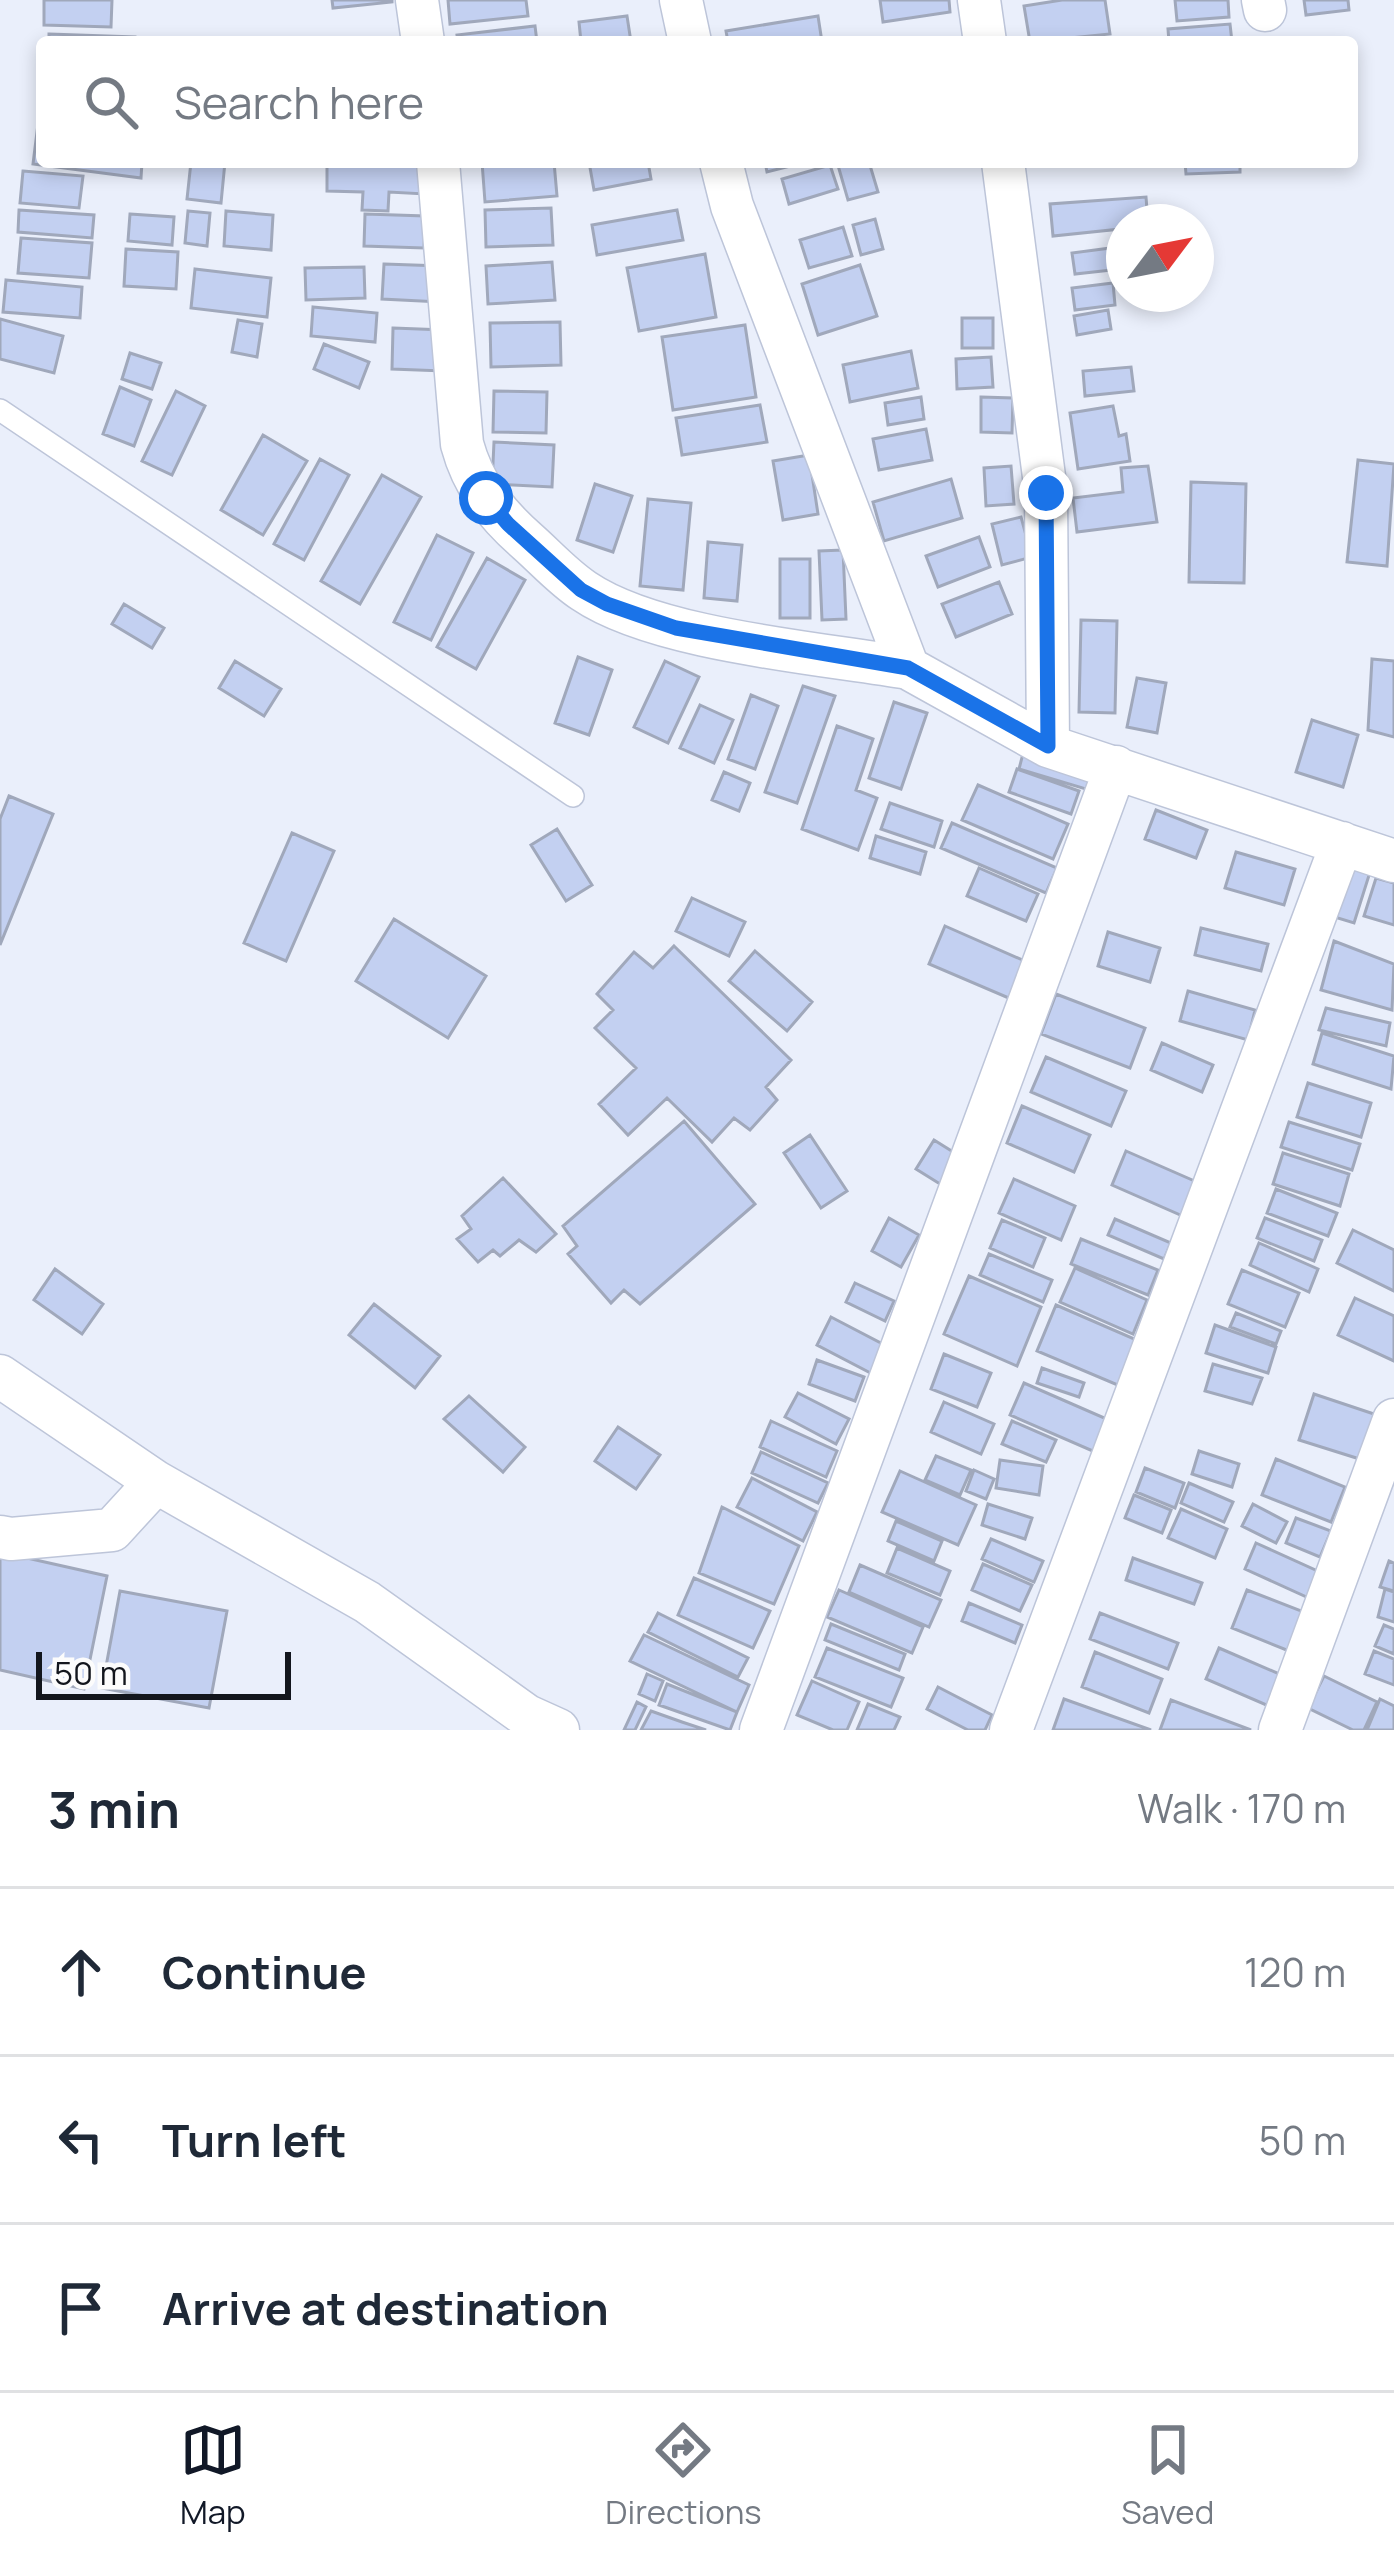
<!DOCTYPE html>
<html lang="en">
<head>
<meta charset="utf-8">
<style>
  body { margin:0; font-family:Manrope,sans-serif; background:#f6f6f7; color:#1f2937 }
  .compass { position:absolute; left:1106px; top:204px; width:108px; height:108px; border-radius:50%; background:#fff; box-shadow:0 6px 18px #0003; rotate:58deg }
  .scale { position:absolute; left:36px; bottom:30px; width:255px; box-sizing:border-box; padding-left:12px; border:6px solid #13161d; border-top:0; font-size:33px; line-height:42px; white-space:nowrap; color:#13161d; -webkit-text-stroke:9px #fcfcfc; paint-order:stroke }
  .stop { position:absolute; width:36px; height:36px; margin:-27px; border:9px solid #1a73e8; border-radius:50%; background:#fff }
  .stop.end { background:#1a73e8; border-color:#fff; box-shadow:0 3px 12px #0008 }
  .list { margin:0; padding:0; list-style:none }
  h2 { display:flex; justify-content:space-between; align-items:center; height:156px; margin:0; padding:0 48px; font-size:51px }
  h2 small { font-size:39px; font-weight:400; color:#747a83 }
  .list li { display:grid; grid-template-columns:78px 1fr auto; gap:36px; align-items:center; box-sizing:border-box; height:168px; padding:0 48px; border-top:3px solid #e0e1e3 }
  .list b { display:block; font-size:45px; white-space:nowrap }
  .list em { font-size:39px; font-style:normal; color:#747a83 }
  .icon { flex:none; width:66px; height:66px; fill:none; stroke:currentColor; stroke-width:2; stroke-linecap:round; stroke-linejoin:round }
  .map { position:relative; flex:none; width:1394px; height:1730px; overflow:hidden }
  .search { position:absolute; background:#fff; box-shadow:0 6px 18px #0003; left:36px; right:36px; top:36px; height:132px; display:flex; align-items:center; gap:30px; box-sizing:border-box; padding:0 42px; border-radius:12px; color:#747a83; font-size:45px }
  .sheet { height:660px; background:#fff }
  nav { display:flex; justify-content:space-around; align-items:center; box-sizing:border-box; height:168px; border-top:3px solid #e0e1e3; background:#fff; font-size:33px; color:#747a83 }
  nav a { display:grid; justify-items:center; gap:6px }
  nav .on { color:#111827 }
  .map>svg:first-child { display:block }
</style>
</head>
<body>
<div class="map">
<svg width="1394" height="1730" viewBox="0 0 1394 1730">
  <rect width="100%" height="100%" fill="#eaeffb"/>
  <!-- building -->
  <path fill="#c3d0f1" stroke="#a0a8bb" stroke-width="3" d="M 44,0 L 112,0 L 111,27 L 44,25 Z
    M 332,0 L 392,0 L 392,2 L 333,8 Z
    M 448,0 L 526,0 L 528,16 L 450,24 Z
    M 880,0 L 949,0 L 950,12 L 883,22 Z
    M 1062,0 L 1105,0 L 1110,34 L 1030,42 L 1024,6 Z
    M 1175,0 L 1228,0 L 1229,17 L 1177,21 Z
    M 1304,0 L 1348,0 L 1349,10 L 1306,15 Z
    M 627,16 L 631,42 L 581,42 L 579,22 Z
    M 818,16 L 822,42 L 728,42 L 726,31 Z
    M 1230,24 L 1232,42 L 1169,42 L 1168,29 Z
    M 535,26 L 537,42 L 458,42 L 457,35 Z
    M 49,34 L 135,37 L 135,42 L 49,42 Z
    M 38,124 L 42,124 L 42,162 L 142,162 L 141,178 L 33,164 Z
    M 191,162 L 225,162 L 221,203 L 187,199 Z
    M 327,162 L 425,162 L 425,194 L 389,192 L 388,211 L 362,210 L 363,192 L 327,191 Z
    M 482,162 L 554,162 L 557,196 L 485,202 Z
    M 589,162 L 648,162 L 651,179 L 594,190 Z
    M 765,162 L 806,162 L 767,172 Z
    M 837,162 L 869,162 L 878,192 L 848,200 Z
    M 1185,162 L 1240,162 L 1240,172 L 1186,174 Z
    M 830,165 L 838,189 L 789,204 L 782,179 Z
    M 23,171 L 83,176 L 79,208 L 20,203 Z
    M 1146,197 L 1148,222 L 1124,222 L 1124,250 L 1121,229 L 1053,236 L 1050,204 Z
    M 551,208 L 553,245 L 486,247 L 485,210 Z
    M 19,210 L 94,215 L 92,238 L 18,232 Z
    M 677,210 L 683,240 L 597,255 L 592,225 Z
    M 188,211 L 210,213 L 207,246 L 185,243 Z
    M 226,211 L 273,215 L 271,250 L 224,246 Z
    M 130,214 L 174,217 L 172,245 L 128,241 Z
    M 365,214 L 425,216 L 424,248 L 364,246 Z
    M 875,219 L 883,249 L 861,255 L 853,225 Z
    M 843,227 L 852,256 L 809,268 L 800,240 Z
    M 21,238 L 92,243 L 89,278 L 18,273 Z
    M 1118,247 L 1121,269 L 1075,274 L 1072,253 Z
    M 126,249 L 178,252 L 176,289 L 124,286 Z
    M 705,254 L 716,317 L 639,331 L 627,268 Z
    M 552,262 L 555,300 L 488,304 L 486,266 Z
    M 384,264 L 441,266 L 440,302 L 382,299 Z
    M 860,265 L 877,316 L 818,335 L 802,284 Z
    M 364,267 L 365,298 L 306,300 L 305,268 Z
    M 195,269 L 271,278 L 267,317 L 191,308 Z
    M 6,280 L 82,287 L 80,318 L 3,312 Z
    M 1113,283 L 1115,305 L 1075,310 L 1072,288 Z
    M 313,307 L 377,313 L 375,342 L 311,336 Z
    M 1108,310 L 1111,329 L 1077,335 L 1074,316 Z
    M 962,318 L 993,318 L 993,348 L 962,348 Z
    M 0,319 L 63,336 L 54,373 L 0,359 Z
    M 238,320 L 262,324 L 257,357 L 232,352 Z
    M 560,322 L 561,365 L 491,367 L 490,323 Z
    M 745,325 L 756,397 L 673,410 L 662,337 Z
    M 393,328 L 444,330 L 443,371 L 392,369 Z
    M 324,344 L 369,362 L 359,388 L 314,369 Z
    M 911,351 L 918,388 L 850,402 L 843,365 Z
    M 130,353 L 161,363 L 152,389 L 122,379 Z
    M 991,357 L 993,387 L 957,389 L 956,359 Z
    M 1131,367 L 1134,391 L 1085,396 L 1083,371 Z
    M 120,387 L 151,400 L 134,446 L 103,434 Z
    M 176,391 L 205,406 L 172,475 L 142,461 Z
    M 494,391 L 547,392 L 546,433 L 493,432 Z
    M 921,397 L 924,419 L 888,425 L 885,403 Z
    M 981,397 L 1013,398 L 1012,433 L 981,432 Z
    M 760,405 L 767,442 L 682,455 L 676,418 Z
    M 1113,406 L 1119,436 L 1126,434 L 1130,461 L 1078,469 L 1070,413 Z
    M 926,429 L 932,460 L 879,470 L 873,439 Z
    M 263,435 L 307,461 L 263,535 L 221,510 Z
    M 494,442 L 554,445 L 552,487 L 492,484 Z
    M 809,455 L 818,514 L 783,520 L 773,461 Z
    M 320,459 L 349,475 L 304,560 L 274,544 Z
    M 1358,460 L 1394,464 L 1387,566 L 1347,562 Z
    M 1011,466 L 1014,504 L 986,506 L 984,468 Z
    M 1148,466 L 1157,522 L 1077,532 L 1073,498 L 1123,492 L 1121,468 Z
    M 382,475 L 421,497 L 360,604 L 321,581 Z
    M 951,479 L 962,518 L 884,541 L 873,502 Z
    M 1191,482 L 1246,484 L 1244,583 L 1189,582 Z
    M 595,484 L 632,496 L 613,552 L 577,540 Z
    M 648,499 L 691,503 L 683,590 L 640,586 Z
    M 1021,517 L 1032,557 L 1002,565 L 992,524 Z
    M 437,535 L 473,553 L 431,640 L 394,622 Z
    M 979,537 L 990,567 L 938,587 L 926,556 Z
    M 708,542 L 742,545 L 737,601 L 704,598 Z
    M 843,550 L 846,619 L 822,620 L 819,551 Z
    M 487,558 L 525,580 L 476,669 L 437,647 Z
    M 780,559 L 810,559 L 810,618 L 780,618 Z
    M 999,582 L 1012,614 L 956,637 L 942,604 Z
    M 124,604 L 164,628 L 152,648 L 112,624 Z
    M 1081,620 L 1117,621 L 1115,713 L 1079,712 Z
    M 578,657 L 612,670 L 589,735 L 555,723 Z
    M 1372,659 L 1394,661 L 1394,737 L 1368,730 Z
    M 235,661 L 281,689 L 264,716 L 219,688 Z
    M 665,661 L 699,677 L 668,743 L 634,727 Z
    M 1137,678 L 1166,683 L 1157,733 L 1127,727 Z
    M 803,686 L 835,696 L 797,803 L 765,792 Z
    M 751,695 L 778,706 L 755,769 L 728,759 Z
    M 894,702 L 927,713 L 901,789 L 869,778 Z
    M 700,705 L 733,720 L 714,763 L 680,748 Z
    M 1312,720 L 1358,735 L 1343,787 L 1296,772 Z
    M 837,726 L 873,739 L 856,790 L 877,798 L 858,850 L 802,829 Z
    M 1026,742 L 1097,763 L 1089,790 L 1019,769 Z
    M 1017,769 L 1079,791 L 1071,814 L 1009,792 Z
    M 724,772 L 750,783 L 739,811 L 712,800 Z
    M 978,785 L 1068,824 L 1053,859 L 962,820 Z
    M 9,796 L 53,814 L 0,945 L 0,819 Z
    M 890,803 L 942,821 L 934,847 L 881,829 Z
    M 1156,810 L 1207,830 L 1196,858 L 1145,839 Z
    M 952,823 L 1057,868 L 1046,893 L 941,848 Z
    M 557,829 L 592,885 L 566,901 L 531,845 Z
    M 292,833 L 334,851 L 286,961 L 244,943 Z
    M 876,836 L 926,852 L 920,874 L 870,858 Z
    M 1236,852 L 1295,869 L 1284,905 L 1225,888 Z
    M 1345,860 L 1371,869 L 1354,923 L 1328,915 Z
    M 979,868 L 1038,894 L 1026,921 L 967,896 Z
    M 1376,878 L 1394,883 L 1394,925 L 1364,916 Z
    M 692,898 L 745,922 L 729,956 L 676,931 Z
    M 394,919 L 486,976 L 448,1038 L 356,981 Z
    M 945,926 L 1027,962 L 1011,999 L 929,964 Z
    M 1201,928 L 1268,944 L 1261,971 L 1195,955 Z
    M 1108,932 L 1160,948 L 1150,982 L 1098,966 Z
    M 1334,941 L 1394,964 L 1392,1010 L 1321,990 Z
    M 674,946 L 791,1060 L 766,1087 L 777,1100 L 750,1130 L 734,1118 L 712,1142 L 667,1098 L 628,1135 L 599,1104 L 636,1068 L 595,1028 L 613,1010 L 597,994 L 634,952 L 653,968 Z
    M 755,951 L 812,1002 L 787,1031 L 729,981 Z
    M 1188,991 L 1255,1010 L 1248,1040 L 1180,1021 Z
    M 1056,994 L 1145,1028 L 1130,1068 L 1041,1034 Z
    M 1326,1008 L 1390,1023 L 1386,1046 L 1319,1030 Z
    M 1322,1033 L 1394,1056 L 1391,1089 L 1313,1064 Z
    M 1162,1043 L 1213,1065 L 1202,1092 L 1151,1070 Z
    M 1046,1057 L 1126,1091 L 1111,1126 L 1031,1092 Z
    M 1308,1083 L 1371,1103 L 1361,1137 L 1297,1117 Z
    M 1022,1106 L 1090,1135 L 1074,1172 L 1007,1143 Z
    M 684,1121 L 755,1204 L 640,1304 L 624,1290 L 611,1303 L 568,1254 L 577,1246 L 563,1226 Z
    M 1289,1122 L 1360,1144 L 1352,1170 L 1281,1147 Z
    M 810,1135 L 847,1191 L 821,1208 L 784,1153 Z
    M 934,1140 L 958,1155 L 940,1184 L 916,1169 Z
    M 1126,1151 L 1199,1183 L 1185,1217 L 1112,1185 Z
    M 1283,1153 L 1349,1174 L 1340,1206 L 1273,1184 Z
    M 503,1178 L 556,1234 L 536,1252 L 519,1240 L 500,1256 L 493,1250 L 478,1262 L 457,1239 L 471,1229 L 462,1216 Z
    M 1014,1179 L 1075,1206 L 1061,1240 L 999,1213 Z
    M 1276,1189 L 1337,1213 L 1328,1236 L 1267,1213 Z
    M 889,1218 L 919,1235 L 901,1267 L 872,1251 Z
    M 1265,1218 L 1322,1240 L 1314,1261 L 1257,1238 Z
    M 1115,1219 L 1171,1243 L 1164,1259 L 1108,1235 Z
    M 1002,1220 L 1045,1238 L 1033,1267 L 990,1248 Z
    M 1353,1230 L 1394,1250 L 1394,1291 L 1337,1263 Z
    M 1081,1239 L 1158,1270 L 1148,1295 L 1071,1264 Z
    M 1259,1243 L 1318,1269 L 1309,1292 L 1250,1265 Z
    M 989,1254 L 1052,1280 L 1043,1302 L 980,1275 Z
    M 1075,1268 L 1147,1300 L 1133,1334 L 1060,1302 Z
    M 55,1269 L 103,1304 L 82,1334 L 34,1300 Z
    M 1242,1270 L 1299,1293 L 1285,1327 L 1228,1304 Z
    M 969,1276 L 1041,1307 L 1017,1366 L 944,1334 Z
    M 855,1283 L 894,1301 L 885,1321 L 846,1302 Z
    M 1355,1298 L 1394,1316 L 1394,1361 L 1338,1335 Z
    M 374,1304 L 440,1356 L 415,1388 L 349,1335 Z
    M 1056,1305 L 1139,1341 L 1120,1386 L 1037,1351 Z
    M 1236,1313 L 1281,1331 L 1276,1344 L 1230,1327 Z
    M 831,1317 L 896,1351 L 882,1379 L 817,1345 Z
    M 1215,1325 L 1276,1347 L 1268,1373 L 1206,1353 Z
    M 944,1354 L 991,1373 L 977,1407 L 931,1389 Z
    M 817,1360 L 864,1377 L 855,1401 L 809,1384 Z
    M 1213,1364 L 1262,1378 L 1252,1404 L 1205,1391 Z
    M 1042,1368 L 1084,1383 L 1079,1397 L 1037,1383 Z
    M 1024,1383 L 1109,1420 L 1095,1452 L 1010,1415 Z
    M 798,1393 L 849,1419 L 836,1444 L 785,1417 Z
    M 1314,1394 L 1380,1416 L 1366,1461 L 1299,1440 Z
    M 469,1396 L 525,1447 L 503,1472 L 444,1419 Z
    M 944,1402 L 994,1424 L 981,1454 L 931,1432 Z
    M 771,1421 L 837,1451 L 826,1477 L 760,1447 Z
    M 1012,1421 L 1056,1440 L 1046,1462 L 1002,1444 Z
    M 618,1427 L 660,1455 L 636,1489 L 595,1461 Z
    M 1199,1451 L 1239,1464 L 1232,1487 L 1192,1474 Z
    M 761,1452 L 828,1483 L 818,1503 L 752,1473 Z
    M 936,1456 L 971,1470 L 960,1495 L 925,1480 Z
    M 1276,1459 L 1345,1487 L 1331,1522 L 1262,1495 Z
    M 1000,1460 L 1043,1466 L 1039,1495 L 996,1488 Z
    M 1145,1468 L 1184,1483 L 1175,1508 L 1136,1492 Z
    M 974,1470 L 994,1479 L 986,1499 L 966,1491 Z
    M 900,1471 L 976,1505 L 958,1545 L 882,1512 Z
    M 752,1478 L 817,1512 L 803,1541 L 737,1507 Z
    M 1189,1483 L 1233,1502 L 1224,1522 L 1181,1503 Z
    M 1134,1495 L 1171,1510 L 1162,1533 L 1125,1518 Z
    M 988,1504 L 1032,1518 L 1025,1539 L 982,1525 Z
    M 1253,1504 L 1287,1522 L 1276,1543 L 1242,1526 Z
    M 722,1507 L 799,1546 L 774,1604 L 699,1573 Z
    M 1181,1509 L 1227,1529 L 1215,1558 L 1168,1538 Z
    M 1296,1518 L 1331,1531 L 1320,1557 L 1286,1543 Z
    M 896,1521 L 942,1541 L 934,1561 L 888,1541 Z
    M 991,1539 L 1043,1561 L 1034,1582 L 982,1559 Z
    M 1256,1543 L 1322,1573 L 1311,1599 L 1245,1569 Z
    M 897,1548 L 950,1571 L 940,1595 L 887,1573 Z
    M 0,1552 L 107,1576 L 84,1689 L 0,1670 Z
    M 1133,1558 L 1202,1583 L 1194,1604 L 1126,1580 Z
    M 1389,1561 L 1394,1563 L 1394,1591 L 1380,1587 Z
    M 983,1564 L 1032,1585 L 1020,1611 L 972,1590 Z
    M 860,1565 L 941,1600 L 929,1627 L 849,1592 Z
    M 694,1578 L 770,1611 L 753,1648 L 678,1615 Z
    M 1385,1589 L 1394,1592 L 1394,1622 L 1378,1617 Z
    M 839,1590 L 923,1627 L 912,1653 L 827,1617 Z
    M 1247,1590 L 1304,1612 L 1289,1651 L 1232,1628 Z
    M 120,1591 L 227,1611 L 209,1708 L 102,1688 Z
    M 969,1603 L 1022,1625 L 1015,1643 L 962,1621 Z
    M 658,1613 L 748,1658 L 738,1677 L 648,1632 Z
    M 1100,1613 L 1178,1643 L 1168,1669 L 1090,1639 Z
    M 831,1624 L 905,1654 L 899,1670 L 825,1640 Z
    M 1384,1625 L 1394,1629 L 1394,1654 L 1375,1646 Z
    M 644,1635 L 749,1685 L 737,1712 L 630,1661 Z
    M 827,1648 L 903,1678 L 891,1707 L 815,1677 Z
    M 1219,1648 L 1284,1676 L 1271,1707 L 1206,1679 Z
    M 1374,1651 L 1394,1659 L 1394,1685 L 1365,1674 Z
    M 1095,1652 L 1162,1679 L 1149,1713 L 1082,1687 Z
    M 647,1674 L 663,1681 L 655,1701 L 639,1694 Z
    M 1324,1676 L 1377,1702 L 1364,1730 L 1353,1730 L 1308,1708 Z
    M 812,1681 L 859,1702 L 847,1730 L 833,1730 L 797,1715 Z
    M 667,1684 L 737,1712 L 730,1730 L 659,1705 Z
    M 938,1687 L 992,1715 L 985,1730 L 968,1730 L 927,1709 Z
    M 1064,1699 L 1151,1730 L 1053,1730 Z
    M 1380,1699 L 1394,1706 L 1394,1730 L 1367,1730 Z
    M 1171,1700 L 1251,1730 L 1160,1730 Z
    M 637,1702 L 646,1707 L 635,1730 L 624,1730 Z
    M 868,1704 L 900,1717 L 894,1730 L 857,1730 Z
    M 651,1711 L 682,1722 L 706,1730 L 641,1730 Z"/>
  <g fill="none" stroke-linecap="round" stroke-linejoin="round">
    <!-- lane casing -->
    <g stroke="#bdc5d9" stroke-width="24">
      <path id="lane" d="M 0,410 L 573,796"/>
    </g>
    <!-- street casing -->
    <g stroke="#bdc5d9" stroke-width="45">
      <path id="street" d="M 417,0 L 423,42
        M 681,0 L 690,42
        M 979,0 L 985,42
        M 1263,0 L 1265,10
        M 438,162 L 462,444 C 473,485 496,514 528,542 C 546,558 564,578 584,591 C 656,640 819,653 908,668
        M 721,162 L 732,206 L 908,668 L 1048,746 L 1394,861
        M 1003,162 L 1046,492 L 1048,746
        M 0,1376 L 156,1482 L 367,1602 L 527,1716 L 558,1730
        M 0,1537 L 11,1539 L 112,1530 L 156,1482
        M 761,1730 L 1116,767
        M 1011,1730 L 1342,843
        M 1280,1730 L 1394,1420"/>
    </g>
    <!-- lane -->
    <use href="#lane" stroke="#fff" stroke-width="21"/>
    <!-- street -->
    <use href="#street" stroke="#fff" stroke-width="42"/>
  </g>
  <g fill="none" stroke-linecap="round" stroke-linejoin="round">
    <!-- route -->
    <path stroke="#1a73e8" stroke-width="15" d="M 486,498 L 508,524 L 581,590 L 607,604 L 676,628 L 908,668 L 1048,746 L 1046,493"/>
  </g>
</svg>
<svg class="compass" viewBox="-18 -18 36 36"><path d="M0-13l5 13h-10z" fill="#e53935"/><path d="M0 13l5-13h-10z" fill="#747a83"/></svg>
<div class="scale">50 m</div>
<div class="stop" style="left:486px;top:498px"></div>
<div class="stop end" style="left:1046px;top:493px"></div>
<div class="search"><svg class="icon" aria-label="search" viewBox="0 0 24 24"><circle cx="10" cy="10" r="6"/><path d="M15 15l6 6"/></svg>Search here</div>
</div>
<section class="sheet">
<h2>3 min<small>Walk · 170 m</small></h2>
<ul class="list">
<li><svg class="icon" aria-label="ahead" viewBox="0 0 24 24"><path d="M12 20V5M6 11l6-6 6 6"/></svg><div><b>Continue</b></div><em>120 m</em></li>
<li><svg class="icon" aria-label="left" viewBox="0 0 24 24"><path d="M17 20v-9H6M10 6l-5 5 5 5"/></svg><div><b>Turn left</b></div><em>50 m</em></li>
<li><svg class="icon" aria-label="arrive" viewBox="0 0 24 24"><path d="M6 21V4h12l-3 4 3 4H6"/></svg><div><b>Arrive at destination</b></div></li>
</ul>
</section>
<nav>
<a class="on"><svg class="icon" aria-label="map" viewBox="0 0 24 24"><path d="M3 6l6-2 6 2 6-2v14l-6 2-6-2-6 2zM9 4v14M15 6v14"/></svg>Map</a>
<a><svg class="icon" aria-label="directions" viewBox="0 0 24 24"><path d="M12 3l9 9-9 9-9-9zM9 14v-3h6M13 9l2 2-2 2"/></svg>Directions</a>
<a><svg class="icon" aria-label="saved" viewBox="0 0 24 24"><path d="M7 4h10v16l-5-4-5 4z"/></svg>Saved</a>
</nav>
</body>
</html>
